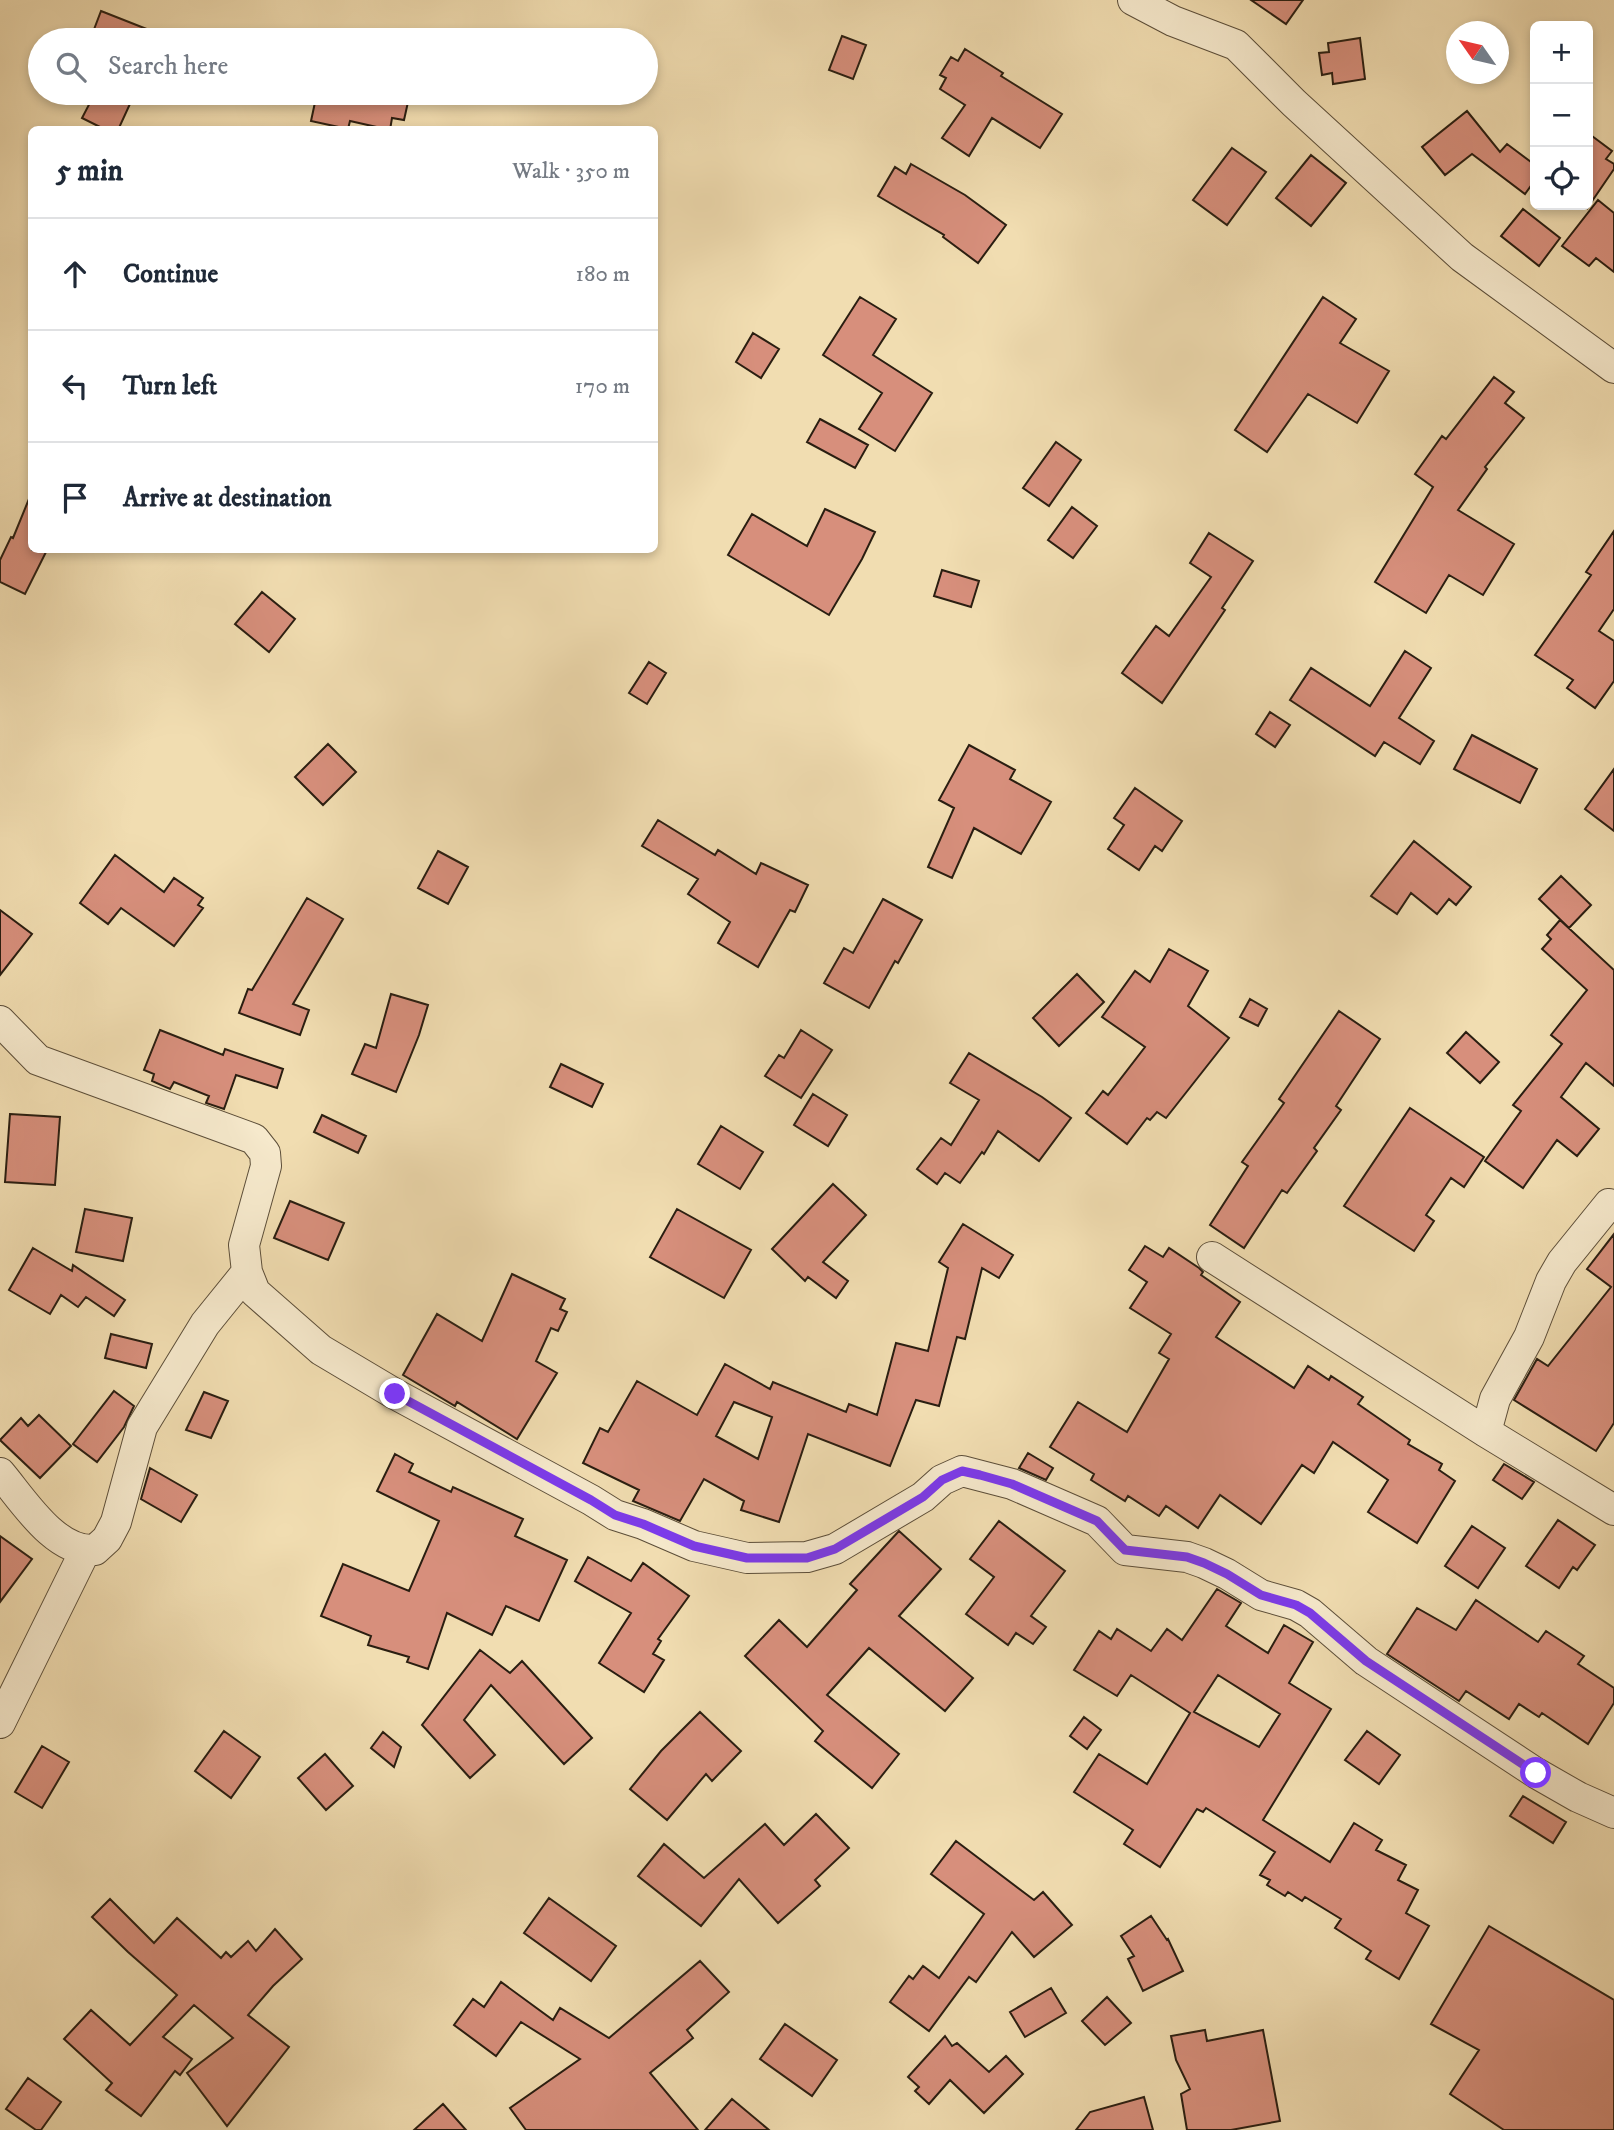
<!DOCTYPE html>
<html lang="en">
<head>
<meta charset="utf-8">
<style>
  body { margin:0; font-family:"IM FELL DW Pica",serif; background:#f2f2f3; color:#1f2937 }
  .controls { position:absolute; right:21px; top:21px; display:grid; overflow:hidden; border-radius:10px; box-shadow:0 4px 10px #0003 }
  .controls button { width:63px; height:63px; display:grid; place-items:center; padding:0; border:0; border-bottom:2px solid #e0e1e3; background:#fff; color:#1f2937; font:35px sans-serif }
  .compass { position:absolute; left:1446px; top:21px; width:63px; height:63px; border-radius:50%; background:#fff; box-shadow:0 4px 10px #0003; rotate:304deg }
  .stop { position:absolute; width:21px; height:21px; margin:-16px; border:5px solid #7c3aed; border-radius:50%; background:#fff }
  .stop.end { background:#7c3aed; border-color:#fff; box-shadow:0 2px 7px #0008 }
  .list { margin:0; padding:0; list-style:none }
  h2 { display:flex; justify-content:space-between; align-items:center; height:91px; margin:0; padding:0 28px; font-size:30px }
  h2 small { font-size:23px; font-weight:400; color:#747a83 }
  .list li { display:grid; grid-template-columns:46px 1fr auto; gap:21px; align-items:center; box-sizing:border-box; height:112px; padding:0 28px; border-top:2px solid #e0e1e3 }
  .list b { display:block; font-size:26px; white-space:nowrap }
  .list em { font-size:23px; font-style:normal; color:#747a83 }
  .icon { flex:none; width:38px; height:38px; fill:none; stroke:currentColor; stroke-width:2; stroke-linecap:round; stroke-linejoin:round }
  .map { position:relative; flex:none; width:1614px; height:2130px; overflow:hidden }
  .search { position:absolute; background:#fff; box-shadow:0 4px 10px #0003; left:28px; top:28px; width:630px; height:77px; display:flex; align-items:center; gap:18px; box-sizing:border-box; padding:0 24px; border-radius:38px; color:#747a83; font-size:26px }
  .panel { position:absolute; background:#fff; box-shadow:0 4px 10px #0003; left:28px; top:126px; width:630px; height:427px; border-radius:10px }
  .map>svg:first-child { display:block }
</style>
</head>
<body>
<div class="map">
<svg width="1614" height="2130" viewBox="0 0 1614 2130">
  <rect width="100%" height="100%" fill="#f1ddb1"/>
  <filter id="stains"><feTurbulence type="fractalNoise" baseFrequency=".00286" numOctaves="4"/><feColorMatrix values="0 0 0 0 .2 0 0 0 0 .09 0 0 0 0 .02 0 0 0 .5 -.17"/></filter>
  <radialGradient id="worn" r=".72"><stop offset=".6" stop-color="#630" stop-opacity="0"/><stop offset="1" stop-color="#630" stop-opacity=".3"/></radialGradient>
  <!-- building -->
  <path fill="#d78f7c" stroke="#2a1e11" stroke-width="2" fill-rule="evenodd" d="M 1251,0 L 1303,0 L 1286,24 Z
    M 101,11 L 172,39 L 172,40 L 90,40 Z
    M 842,36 L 866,45 L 853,79 L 829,70 Z
    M 1360,38 L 1365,79 L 1333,84 L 1332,73 L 1322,75 L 1319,53 L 1329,52 L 1328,43 Z
    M 965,49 L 1003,73 L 1001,76 L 1062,114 L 1040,148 L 992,118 L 969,156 L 942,138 L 965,105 L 940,89 L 946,78 L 940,75 L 951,57 L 958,61 Z
    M 95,93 L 135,93 L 118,130 L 106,130 L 82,118 Z
    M 317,93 L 410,93 L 404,120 L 392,118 L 390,130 L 350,121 L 348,129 L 311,121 Z
    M 1467,111 L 1500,152 L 1507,144 L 1535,165 L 1535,180 L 1525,194 L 1472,154 L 1445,175 L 1422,147 Z
    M 1588,133 L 1612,151 L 1606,159 L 1614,164 L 1614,169 L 1588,207 Z
    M 1232,148 L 1266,172 L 1227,225 L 1193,200 Z
    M 1311,155 L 1346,183 L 1311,226 L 1276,198 Z
    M 911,164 L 965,195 L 1006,225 L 978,263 L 943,237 L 944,235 L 878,196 L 895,167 L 906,174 Z
    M 1598,200 L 1614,213 L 1614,272 L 1596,258 L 1589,266 L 1562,246 Z
    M 1523,209 L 1560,238 L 1539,266 L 1501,236 Z
    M 860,297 L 896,319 L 873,355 L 932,393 L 895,451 L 859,429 L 882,393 L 823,355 Z
    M 1323,297 L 1356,319 L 1340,343 L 1389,371 L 1357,423 L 1308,394 L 1267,452 L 1235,430 Z
    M 753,333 L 779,349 L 761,378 L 736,362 Z
    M 1494,377 L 1514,392 L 1505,403 L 1524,418 L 1485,467 L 1487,469 L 1458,510 L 1514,544 L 1483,595 L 1449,575 L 1426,613 L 1375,582 L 1433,487 L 1415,474 L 1442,436 L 1446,439 Z
    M 820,419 L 868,445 L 855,468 L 807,442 Z
    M 1056,442 L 1081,460 L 1049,506 L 1023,488 Z
    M 31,494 L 32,550 L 47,550 L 25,594 L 0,582 L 0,560 L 11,537 L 13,538 Z
    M 1072,507 L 1097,526 L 1073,558 L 1048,540 Z
    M 825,509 L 875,532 L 862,559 L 829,615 L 728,555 L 752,514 L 807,546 Z
    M 1614,531 L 1614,609 L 1599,631 L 1614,641 L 1614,681 L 1595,708 L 1567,688 L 1573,680 L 1535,655 L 1591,575 L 1586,572 Z
    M 1209,533 L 1253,561 L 1222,608 L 1225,610 L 1162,703 L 1122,673 L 1156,626 L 1169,636 L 1211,577 L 1190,563 Z
    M 942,570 L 979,581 L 971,607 L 934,596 Z
    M 262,592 L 295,619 L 269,652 L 235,624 Z
    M 1405,651 L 1431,668 L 1399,718 L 1434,741 L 1420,764 L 1384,742 L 1375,756 L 1290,700 L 1311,668 L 1370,706 Z
    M 649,662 L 666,673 L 647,704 L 629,693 Z
    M 1270,712 L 1290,725 L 1275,747 L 1256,734 Z
    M 1472,735 L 1537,769 L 1520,803 L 1454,769 Z
    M 328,744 L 356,772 L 323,805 L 295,777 Z
    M 969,745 L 1015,770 L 1010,779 L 1051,802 L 1021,854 L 974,828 L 952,878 L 928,867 L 954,808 L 939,800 Z
    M 1614,769 L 1614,831 L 1585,809 Z
    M 1135,788 L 1182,821 L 1162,851 L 1155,846 L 1139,870 L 1108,849 L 1124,825 L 1114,818 Z
    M 658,820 L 715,855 L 718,850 L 756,874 L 761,863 L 808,885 L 795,912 L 790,910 L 758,967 L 718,943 L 730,922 L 688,894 L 698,879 L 642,846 Z
    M 1414,841 L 1471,887 L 1456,905 L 1449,899 L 1437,914 L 1411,893 L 1397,914 L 1371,896 Z
    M 438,851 L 468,867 L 448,904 L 418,888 Z
    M 115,855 L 164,892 L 174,878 L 203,898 L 198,905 L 203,908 L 174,946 L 121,908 L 108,924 L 80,903 Z
    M 1561,876 L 1591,905 L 1569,928 L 1539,899 Z
    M 307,898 L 343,919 L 293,1004 L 309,1010 L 300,1035 L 239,1013 L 248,989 L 252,990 Z
    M 883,899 L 922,920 L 898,963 L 895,961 L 869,1008 L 824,983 L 844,948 L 853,953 Z
    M 0,910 L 32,934 L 0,975 Z
    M 1560,920 L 1614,970 L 1614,1086 L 1586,1063 L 1561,1097 L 1599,1129 L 1577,1156 L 1557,1140 L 1523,1188 L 1485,1161 L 1521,1111 L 1513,1105 L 1562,1044 L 1551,1035 L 1587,990 L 1542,949 L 1551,939 L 1547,935 Z
    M 1169,949 L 1208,971 L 1188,1006 L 1229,1038 L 1166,1118 L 1157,1112 L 1150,1120 L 1147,1118 L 1127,1144 L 1086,1113 L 1103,1091 L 1108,1095 L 1145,1047 L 1102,1017 L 1135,971 L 1150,982 Z
    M 1077,974 L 1104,1002 L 1059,1046 L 1033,1018 Z
    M 391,994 L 428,1005 L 419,1035 L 396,1092 L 352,1074 L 365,1044 L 376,1048 Z
    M 1250,999 L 1267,1009 L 1258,1026 L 1240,1017 Z
    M 1339,1011 L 1380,1039 L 1336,1106 L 1341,1110 L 1314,1148 L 1317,1151 L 1287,1193 L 1282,1190 L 1244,1248 L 1210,1225 L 1248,1166 L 1242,1162 L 1284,1103 L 1279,1099 Z
    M 160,1030 L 223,1055 L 225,1049 L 283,1069 L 277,1088 L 236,1075 L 224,1109 L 206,1103 L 209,1096 L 174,1082 L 170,1089 L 152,1081 L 154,1074 L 144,1070 Z
    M 801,1030 L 832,1050 L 801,1098 L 765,1076 L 779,1055 L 784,1058 Z
    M 1466,1032 L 1499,1062 L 1480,1083 L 1447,1053 Z
    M 969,1053 L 1042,1097 L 1071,1118 L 1039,1161 L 998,1131 L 984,1154 L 982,1152 L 960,1183 L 945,1173 L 937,1184 L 917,1169 L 941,1138 L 951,1145 L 979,1100 L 950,1083 Z
    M 561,1064 L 603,1084 L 592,1107 L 550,1087 Z
    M 813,1094 L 847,1115 L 828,1146 L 794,1125 Z
    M 1410,1108 L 1484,1157 L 1464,1187 L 1451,1178 L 1426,1215 L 1434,1221 L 1414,1251 L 1344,1206 Z
    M 10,1114 L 60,1117 L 55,1185 L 5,1182 Z
    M 322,1115 L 366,1136 L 358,1153 L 314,1132 Z
    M 721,1126 L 763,1152 L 740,1189 L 698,1164 Z
    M 833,1184 L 866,1215 L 823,1262 L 848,1281 L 836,1298 L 808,1277 L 805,1281 L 772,1249 Z
    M 290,1201 L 344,1223 L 328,1260 L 274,1238 Z
    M 85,1209 L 132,1218 L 123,1261 L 76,1252 Z
    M 677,1209 L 751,1250 L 724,1298 L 650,1257 Z
    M 963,1224 L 1013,1255 L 999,1278 L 982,1268 L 965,1339 L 957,1337 L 939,1406 L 916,1400 L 890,1466 L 808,1434 L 779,1522 L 741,1510 L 744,1501 L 704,1479 L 680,1521 L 633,1501 L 639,1490 L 583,1463 L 600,1428 L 608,1432 L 637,1381 L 697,1415 L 725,1364 L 770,1389 L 773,1382 L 846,1412 L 849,1404 L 877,1415 L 896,1343 L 928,1351 L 948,1268 L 939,1262 ZM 734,1402 L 772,1417 L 758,1459 L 716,1436 Z
    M 1614,1234 L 1614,1423 L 1596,1451 L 1514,1400 L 1537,1359 L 1548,1366 L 1611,1287 L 1587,1269 Z
    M 1145,1246 L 1163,1257 L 1169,1248 L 1199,1268 L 1203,1272 L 1201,1275 L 1240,1302 L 1216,1337 L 1294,1388 L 1308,1366 L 1329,1380 L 1331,1376 L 1363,1397 L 1358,1404 L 1410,1440 L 1408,1444 L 1442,1464 L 1439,1470 L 1455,1481 L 1417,1543 L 1368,1512 L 1388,1480 L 1333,1442 L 1314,1473 L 1302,1465 L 1261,1524 L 1220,1495 L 1198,1528 L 1166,1506 L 1159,1516 L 1128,1496 L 1125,1501 L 1091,1480 L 1094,1474 L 1050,1447 L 1078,1402 L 1127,1432 L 1169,1359 L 1159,1353 L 1171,1334 L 1130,1308 L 1147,1282 L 1129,1270 Z
    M 33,1248 L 72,1271 L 73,1265 L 125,1300 L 114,1316 L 86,1297 L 78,1307 L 61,1295 L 50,1314 L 9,1290 Z
    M 512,1274 L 565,1299 L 560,1309 L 567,1312 L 558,1331 L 551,1328 L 536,1361 L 557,1373 L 517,1439 L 457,1402 L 455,1406 L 403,1375 L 437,1314 L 482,1341 Z
    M 111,1334 L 152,1344 L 146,1368 L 105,1358 Z
    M 114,1391 L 134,1406 L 124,1427 L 97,1462 L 73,1444 Z
    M 204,1392 L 228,1401 L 211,1438 L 186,1430 Z
    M 39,1415 L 71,1446 L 40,1478 L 0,1440 L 21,1418 L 28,1426 Z
    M 1028,1453 L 1053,1468 L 1046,1480 L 1019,1468 Z
    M 395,1454 L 413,1464 L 409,1472 L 451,1492 L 453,1487 L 523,1519 L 515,1536 L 567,1560 L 539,1621 L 506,1606 L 492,1635 L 447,1613 L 428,1669 L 407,1662 L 409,1657 L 368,1645 L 371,1636 L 321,1616 L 343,1564 L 409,1591 L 439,1521 L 377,1491 Z
    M 1504,1464 L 1534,1482 L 1522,1499 L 1493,1480 Z
    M 150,1468 L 197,1495 L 181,1522 L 141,1499 Z
    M 1558,1520 L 1595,1545 L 1577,1570 L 1573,1567 L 1559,1588 L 1526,1566 Z
    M 999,1521 L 1065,1571 L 1031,1616 L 1046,1627 L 1033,1644 L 1016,1633 L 1008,1645 L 966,1614 L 994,1577 L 970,1559 Z
    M 1472,1526 L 1505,1548 L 1478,1588 L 1445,1566 Z
    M 899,1531 L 941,1569 L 899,1616 L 973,1678 L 945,1711 L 869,1648 L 827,1695 L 899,1754 L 872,1788 L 815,1741 L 823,1731 L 745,1656 L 779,1620 L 807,1647 L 857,1590 L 850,1584 Z
    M 0,1536 L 32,1559 L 0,1602 Z
    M 588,1557 L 631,1581 L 643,1563 L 689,1596 L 658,1639 L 661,1641 L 653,1654 L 664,1660 L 644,1692 L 599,1663 L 631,1613 L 575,1581 Z
    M 1217,1589 L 1241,1603 L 1226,1626 L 1268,1653 L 1284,1625 L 1313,1642 L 1289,1683 L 1331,1709 L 1263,1820 L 1330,1862 L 1354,1823 L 1382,1840 L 1376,1850 L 1406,1865 L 1398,1880 L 1418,1890 L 1406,1913 L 1429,1926 L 1399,1979 L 1366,1959 L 1371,1951 L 1335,1928 L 1341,1919 L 1305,1897 L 1302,1901 L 1288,1892 L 1285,1896 L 1267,1885 L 1270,1880 L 1260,1875 L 1275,1852 L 1206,1808 L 1203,1812 L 1197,1809 L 1160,1867 L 1124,1844 L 1133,1830 L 1074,1792 L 1099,1754 L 1147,1784 L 1190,1713 L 1131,1675 L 1117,1696 L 1074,1670 L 1099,1631 L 1111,1639 L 1117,1629 L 1151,1651 L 1167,1629 L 1182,1640 ZM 1218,1675 L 1280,1714 L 1259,1747 L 1194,1712 Z
    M 1476,1600 L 1538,1642 L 1546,1631 L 1584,1656 L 1578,1664 L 1614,1688 L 1614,1703 L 1588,1744 L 1542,1713 L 1539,1717 L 1519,1704 L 1509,1719 L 1466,1691 L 1459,1701 L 1387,1654 L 1417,1608 L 1456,1630 Z
    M 480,1650 L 510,1673 L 522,1661 L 592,1738 L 564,1764 L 491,1685 L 464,1720 L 495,1755 L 470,1778 L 422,1725 Z
    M 700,1712 L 741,1751 L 712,1781 L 706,1774 L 667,1820 L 630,1789 L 661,1751 Z
    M 1084,1717 L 1101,1730 L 1087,1749 L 1070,1736 Z
    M 224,1731 L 260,1757 L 231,1798 L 195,1771 Z
    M 1367,1731 L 1400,1755 L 1379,1784 L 1345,1760 Z
    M 383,1732 L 401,1747 L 394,1767 L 371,1748 Z
    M 42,1746 L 69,1762 L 42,1808 L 15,1792 Z
    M 325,1754 L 353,1786 L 326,1810 L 298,1778 Z
    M 1523,1796 L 1566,1822 L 1553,1843 L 1510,1816 Z
    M 816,1814 L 849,1848 L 815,1880 L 820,1886 L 778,1923 L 739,1879 L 701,1926 L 638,1876 L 664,1844 L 704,1878 L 765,1824 L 784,1845 Z
    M 956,1841 L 1034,1900 L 1043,1892 L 1072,1925 L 1034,1957 L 1012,1932 L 976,1982 L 969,1977 L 929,2031 L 890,2002 L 909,1976 L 913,1979 L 923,1966 L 939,1978 L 984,1914 L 931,1874 Z
    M 549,1898 L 616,1946 L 591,1981 L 524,1933 Z
    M 110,1899 L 154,1943 L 177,1918 L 221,1958 L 226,1952 L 231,1957 L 248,1941 L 256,1951 L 275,1929 L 302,1959 L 273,1986 L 248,2015 L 289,2047 L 227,2126 L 187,2073 L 233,2038 L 194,2005 L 163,2037 L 192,2059 L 180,2075 L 175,2071 L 141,2116 L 106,2090 L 112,2083 L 64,2039 L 91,2010 L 130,2045 L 177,1995 L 128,1952 L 92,1917 Z
    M 1151,1916 L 1167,1940 L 1168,1939 L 1183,1971 L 1143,1991 L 1128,1959 L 1134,1956 L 1121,1936 Z
    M 1489,1926 L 1614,2000 L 1614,2130 L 1504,2130 L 1450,2094 L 1479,2050 L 1431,2024 Z
    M 700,1961 L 729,1992 L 687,2030 L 693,2038 L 650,2073 L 698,2130 L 526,2130 L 510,2108 L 580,2059 L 521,2022 L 496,2056 L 454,2025 L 473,1999 L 484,2007 L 501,1982 L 553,2020 L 560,2008 L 609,2038 Z
    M 1051,1988 L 1066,2013 L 1025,2037 L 1010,2012 Z
    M 1107,1997 L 1131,2023 L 1105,2045 L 1082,2021 Z
    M 785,2024 L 837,2060 L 812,2096 L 760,2059 Z
    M 1205,2030 L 1207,2041 L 1263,2030 L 1280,2121 L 1231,2130 L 1187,2130 L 1181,2094 L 1190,2089 L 1176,2060 L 1171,2036 Z
    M 945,2036 L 952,2046 L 957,2043 L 989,2072 L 1006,2056 L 1023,2074 L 984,2113 L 950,2080 L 929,2104 L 915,2091 L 919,2087 L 908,2077 Z
    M 28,2078 L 61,2102 L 41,2130 L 36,2130 L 6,2109 Z
    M 1144,2097 L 1153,2130 L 1076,2130 L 1090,2112 Z
    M 732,2099 L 769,2130 L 705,2130 Z
    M 443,2104 L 466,2130 L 414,2130 Z"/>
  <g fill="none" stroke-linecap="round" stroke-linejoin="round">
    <!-- minor casing -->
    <g stroke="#5c4e39" stroke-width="32">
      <path id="minor" d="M 1133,0 L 1173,21 L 1236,45 L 1294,103 L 1462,257 L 1614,368
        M 0,1021 L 38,1060 L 254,1139 L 265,1153 L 266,1166 L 244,1245 L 247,1272 L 255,1292 L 321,1350 L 395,1394 L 591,1500 L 615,1515 L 643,1524 L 694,1546 L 747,1558 L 807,1557 L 835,1549 L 923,1497 L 942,1480 L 962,1471 L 1012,1484 L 1097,1521 L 1125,1550 L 1187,1557 L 1204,1563 L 1227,1574 L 1261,1595 L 1296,1605 L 1310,1613 L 1366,1661 L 1536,1773 L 1578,1797 L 1614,1813
        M 1212,1257 L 1486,1432 L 1614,1510
        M 1486,1432 L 1495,1399 L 1529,1337 L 1551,1281 L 1562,1262 L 1609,1204
        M 0,1473 C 23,1500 55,1553 95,1550 L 107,1539 L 116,1522 L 142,1427 L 205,1324 L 247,1272
        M 0,1723 L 85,1551"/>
    </g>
    <!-- minor -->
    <use href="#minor" stroke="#f6e9cc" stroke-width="30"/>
  </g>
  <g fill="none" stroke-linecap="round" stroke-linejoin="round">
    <!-- route -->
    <path stroke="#7c3aed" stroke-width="9" d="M 395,1394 L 591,1500 L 615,1515 L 643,1524 L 694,1546 L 747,1558 L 807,1558 L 835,1549 L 923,1497 L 942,1480 L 962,1471 L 980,1475 L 1012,1484 L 1097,1521 L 1125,1550 L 1187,1557 L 1204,1563 L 1227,1574 L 1261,1595 L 1296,1605 L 1310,1613 L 1366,1661 L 1536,1773"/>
  </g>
  <rect width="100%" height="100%" filter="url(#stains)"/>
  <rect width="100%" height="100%" fill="url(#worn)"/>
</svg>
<div class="controls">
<button>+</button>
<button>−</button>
<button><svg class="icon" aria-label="locate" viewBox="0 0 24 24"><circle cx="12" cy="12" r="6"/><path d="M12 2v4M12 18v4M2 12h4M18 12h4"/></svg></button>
</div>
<svg class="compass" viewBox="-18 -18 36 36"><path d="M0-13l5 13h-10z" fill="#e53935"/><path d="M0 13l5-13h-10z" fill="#747a83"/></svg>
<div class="stop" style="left:1536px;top:1773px"></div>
<div class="stop end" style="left:395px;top:1394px"></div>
<div class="search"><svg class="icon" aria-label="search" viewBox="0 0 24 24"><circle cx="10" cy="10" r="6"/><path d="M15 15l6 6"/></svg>Search here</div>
<section class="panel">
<h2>5 min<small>Walk · 350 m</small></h2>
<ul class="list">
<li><svg class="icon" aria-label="ahead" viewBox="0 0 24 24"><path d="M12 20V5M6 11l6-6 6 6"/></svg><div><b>Continue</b></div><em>180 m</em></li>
<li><svg class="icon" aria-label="left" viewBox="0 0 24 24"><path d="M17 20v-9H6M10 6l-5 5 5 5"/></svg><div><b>Turn left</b></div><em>170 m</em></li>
<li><svg class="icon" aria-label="arrive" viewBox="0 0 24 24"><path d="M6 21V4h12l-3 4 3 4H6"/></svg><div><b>Arrive at destination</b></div></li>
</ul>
</section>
</div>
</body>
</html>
